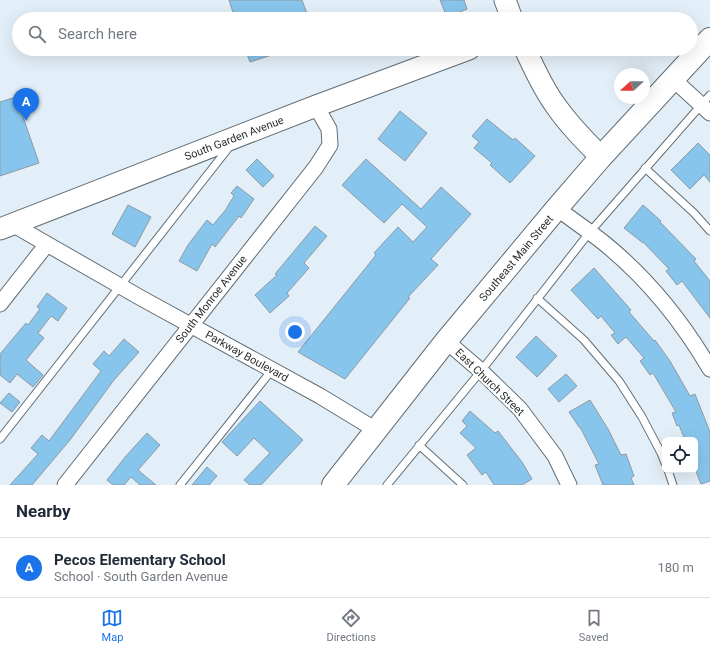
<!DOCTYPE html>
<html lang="en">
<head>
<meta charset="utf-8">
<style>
  body { margin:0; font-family:Roboto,sans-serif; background:#f2f2f3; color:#1f2937 }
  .controls { position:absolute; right:12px; bottom:12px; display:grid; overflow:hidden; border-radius:6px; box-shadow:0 4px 16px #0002 }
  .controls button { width:36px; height:36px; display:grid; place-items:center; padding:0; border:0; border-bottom:1px solid #e0e1e3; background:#fff; color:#1f2937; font:20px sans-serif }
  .compass { position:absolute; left:614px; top:68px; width:36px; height:36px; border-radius:50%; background:#fff; box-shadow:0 4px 16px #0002; rotate:249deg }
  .you { position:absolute; left:295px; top:332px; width:14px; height:14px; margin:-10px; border:3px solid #fff; border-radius:50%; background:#1a73e8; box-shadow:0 0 0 6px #1a73e833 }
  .badge { display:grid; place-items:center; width:26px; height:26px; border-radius:50%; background:#1a73e8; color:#fff; font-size:13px; font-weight:700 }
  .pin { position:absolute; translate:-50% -33px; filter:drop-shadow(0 1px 2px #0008) }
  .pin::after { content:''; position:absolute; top:21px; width:14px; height:12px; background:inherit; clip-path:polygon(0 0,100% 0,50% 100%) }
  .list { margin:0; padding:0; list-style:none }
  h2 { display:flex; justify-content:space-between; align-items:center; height:52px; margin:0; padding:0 16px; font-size:17px }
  h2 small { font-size:13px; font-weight:400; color:#747a83 }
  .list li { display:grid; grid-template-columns:26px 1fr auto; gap:12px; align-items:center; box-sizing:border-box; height:60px; padding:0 16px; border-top:1px solid #e0e1e3 }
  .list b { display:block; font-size:15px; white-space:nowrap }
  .list p { margin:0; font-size:13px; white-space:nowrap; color:#747a83 }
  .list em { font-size:13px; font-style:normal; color:#747a83 }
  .icon { flex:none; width:22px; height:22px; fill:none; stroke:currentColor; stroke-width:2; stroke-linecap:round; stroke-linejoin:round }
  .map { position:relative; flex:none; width:710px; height:485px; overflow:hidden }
  .search { position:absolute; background:#fff; box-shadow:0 4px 16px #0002; left:12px; right:12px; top:12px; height:44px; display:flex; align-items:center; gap:10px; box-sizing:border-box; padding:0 14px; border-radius:22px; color:#747a83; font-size:15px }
  .sheet { height:112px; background:#fff }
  nav { display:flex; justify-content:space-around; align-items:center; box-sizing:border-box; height:56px; border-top:1px solid #e0e1e3; background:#fff; font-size:11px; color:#747a83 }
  nav a { display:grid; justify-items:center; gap:2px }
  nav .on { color:#1a73e8 }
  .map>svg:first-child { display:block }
</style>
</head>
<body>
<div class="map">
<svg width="710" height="485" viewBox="0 0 710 485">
  <rect width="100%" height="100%" fill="#e3eff8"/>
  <!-- building -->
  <path fill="#88c5ec" stroke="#8f9aa2" d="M 229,0 L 302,0 L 309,19 L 235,19 Z
    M 440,0 L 464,0 L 467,9 L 447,17 Z
    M 245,49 L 284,49 L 284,51 L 250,62 Z
    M 16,97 L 39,163 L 0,176 L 0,102 Z
    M 400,111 L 427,133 L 405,161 L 378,139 Z
    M 487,119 L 513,140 L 515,138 L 535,156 L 510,183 L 490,165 L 492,163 L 474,148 L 479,142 L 472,136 Z
    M 698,143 L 710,155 L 710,182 L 704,175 L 690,189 L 671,170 Z
    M 257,159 L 274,176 L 263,187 L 246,170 Z
    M 366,159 L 421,209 L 441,187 L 471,214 L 431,259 L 438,265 L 408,297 L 410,298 L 345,379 L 298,352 L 376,255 L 374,253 L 398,227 L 413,242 L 427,227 L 402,204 L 384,223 L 342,185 Z
    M 237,186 L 254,199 L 241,218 L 239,216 L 215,247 L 212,244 L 197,271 L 179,261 L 188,245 L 207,220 L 213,225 L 227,208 L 227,207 L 234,196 L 231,193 Z
    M 128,205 L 151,217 L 135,247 L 112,234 Z
    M 643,205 L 661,221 L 660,222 L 696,259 L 694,261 L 710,281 L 710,318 L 682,281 L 677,285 L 666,271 L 669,269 L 643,242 L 643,243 L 624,228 Z
    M 315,226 L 327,236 L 304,263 L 309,268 L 287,293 L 289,296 L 270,313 L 255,295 L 277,275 L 275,274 Z
    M 594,268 L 631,310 L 629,312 L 654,341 L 655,340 L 670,361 L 690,396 L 695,394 L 710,432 L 710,481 L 701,484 L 695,469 L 695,440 L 685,440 L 679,425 L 677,426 L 672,413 L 676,412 L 653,373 L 650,375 L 640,361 L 644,358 L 626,337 L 618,344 L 611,335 L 615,333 L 601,316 L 598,319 L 571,290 Z
    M 47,293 L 67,308 L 58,321 L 51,316 L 38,333 L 44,338 L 26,360 L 43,375 L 33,387 L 17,374 L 10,383 L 0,375 L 0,354 L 26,323 L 28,325 L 40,309 L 37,307 Z
    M 536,336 L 557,356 L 537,377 L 516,357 Z
    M 124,339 L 139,352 L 114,380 L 70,440 L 32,485 L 10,485 L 38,454 L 31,448 L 42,435 L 49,441 L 101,371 L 93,364 L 104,351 L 109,356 Z
    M 566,374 L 577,386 L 559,402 L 548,389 Z
    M 9,393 L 20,402 L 12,412 L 0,403 Z
    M 590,400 L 608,429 L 621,455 L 626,454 L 634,476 L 631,478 L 634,485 L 603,485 L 595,465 L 599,464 L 580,427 L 579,427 L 569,412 Z
    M 260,401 L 303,440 L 261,485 L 250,485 L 244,480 L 270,453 L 254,438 L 237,456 L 222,442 Z
    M 470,411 L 495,433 L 498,431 L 522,462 L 532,479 L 522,485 L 494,485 L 486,472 L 482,475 L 467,455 L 476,448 L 460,433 L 467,426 L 462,421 Z
    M 147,433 L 160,445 L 138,470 L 156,485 L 140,485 L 131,477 L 124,485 L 113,485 L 107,480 L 126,456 Z
    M 207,467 L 217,476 L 209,485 L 192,485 Z"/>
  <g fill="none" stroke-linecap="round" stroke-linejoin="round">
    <!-- lane casing -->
    <g stroke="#626d74" stroke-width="9">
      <path id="lane" d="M 645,168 L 694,213 L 710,231
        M 537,298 L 584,340 L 619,381 L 642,417 L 661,453 L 665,463
        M 0,439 L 230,146
        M 419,445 L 463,485
        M 668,470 L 673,485
        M 180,485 L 272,370
        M 387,485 L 481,371 L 589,233 L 710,95"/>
    </g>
    <!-- street casing -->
    <g stroke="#626d74" stroke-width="17">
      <path id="street" d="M 673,79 L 710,113
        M 557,208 C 572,220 589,231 604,243 C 647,278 682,321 710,369
        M 12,224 L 141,298 L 320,396 L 376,430
        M 0,304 L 47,244
        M 446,341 L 481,371 L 520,409 L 555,456 L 569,485
        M 65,485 L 316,167 L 330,145 L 329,129 L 316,106"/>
    </g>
    <!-- secondary casing -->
    <g stroke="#626d74" stroke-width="23">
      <path id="secondary" d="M 505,0 L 512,19
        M 525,49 C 534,68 543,89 556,106 C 569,125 585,141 601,157
        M 0,229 L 316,106 L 469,49"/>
    </g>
    <!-- primary casing -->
    <g stroke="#626d74" stroke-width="24">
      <path id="primary" d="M 333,485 L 446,341 L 557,208 L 601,157 L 710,39"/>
    </g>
    <!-- lane -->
    <use href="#lane" stroke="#fff" stroke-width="7"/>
    <!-- street -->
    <use href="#street" stroke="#fff" stroke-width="15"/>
    <!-- secondary -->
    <use href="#secondary" stroke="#fff" stroke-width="21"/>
    <!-- primary -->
    <use href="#primary" stroke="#fff" stroke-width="22"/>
  </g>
  <g text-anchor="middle" stroke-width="4" stroke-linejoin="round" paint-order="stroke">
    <!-- street labels -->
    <g font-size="11" fill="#292e31" stroke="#fff">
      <text transform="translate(234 138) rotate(-21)" y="4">South Garden Avenue</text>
      <text transform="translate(516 258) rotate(-50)" y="4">Southeast Main Street</text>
      <text transform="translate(211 299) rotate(-52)" y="4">South Monroe Avenue</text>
      <text transform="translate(247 356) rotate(29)" y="4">Parkway Boulevard</text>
      <text transform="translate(490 382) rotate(44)" y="4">East Church Street</text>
    </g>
  </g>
</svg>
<div class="controls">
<button><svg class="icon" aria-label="locate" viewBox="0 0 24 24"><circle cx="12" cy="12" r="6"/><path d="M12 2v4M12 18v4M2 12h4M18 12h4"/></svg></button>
</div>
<svg class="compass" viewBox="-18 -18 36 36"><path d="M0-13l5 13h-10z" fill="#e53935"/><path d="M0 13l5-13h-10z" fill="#747a83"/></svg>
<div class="you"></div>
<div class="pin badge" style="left:26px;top:121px">A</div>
<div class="search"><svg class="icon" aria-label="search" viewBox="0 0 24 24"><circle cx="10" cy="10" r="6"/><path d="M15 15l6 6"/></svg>Search here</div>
</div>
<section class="sheet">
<h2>Nearby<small></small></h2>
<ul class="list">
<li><span class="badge">A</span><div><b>Pecos Elementary School</b><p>School · South Garden Avenue</p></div><em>180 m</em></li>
</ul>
</section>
<nav>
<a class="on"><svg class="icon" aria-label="map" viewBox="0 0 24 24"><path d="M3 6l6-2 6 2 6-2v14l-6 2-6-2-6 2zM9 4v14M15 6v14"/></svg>Map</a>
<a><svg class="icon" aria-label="directions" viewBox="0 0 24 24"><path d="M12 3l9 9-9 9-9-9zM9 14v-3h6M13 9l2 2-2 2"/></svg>Directions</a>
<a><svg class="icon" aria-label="saved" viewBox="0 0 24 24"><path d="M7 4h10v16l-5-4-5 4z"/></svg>Saved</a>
</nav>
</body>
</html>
